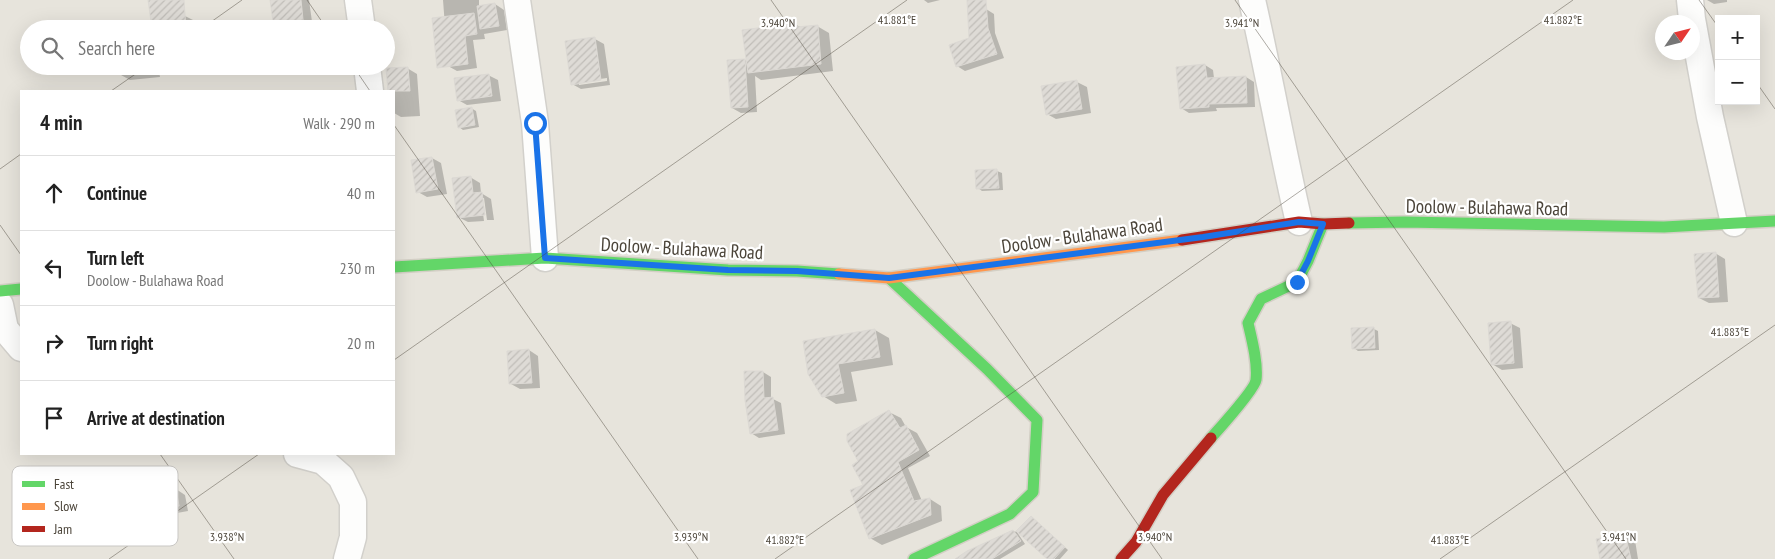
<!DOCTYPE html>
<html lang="en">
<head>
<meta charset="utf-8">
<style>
  body { margin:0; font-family:"PT Sans Narrow",sans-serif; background:#f6f6f6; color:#222 }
  .controls { position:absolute; right:15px; top:15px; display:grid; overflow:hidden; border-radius:0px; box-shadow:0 5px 20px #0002 }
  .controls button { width:45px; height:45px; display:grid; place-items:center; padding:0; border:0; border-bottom:1px solid #e0e0e0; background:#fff; color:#222; font:25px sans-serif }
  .compass { position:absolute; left:1655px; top:15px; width:45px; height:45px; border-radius:50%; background:#fff; box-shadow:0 5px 20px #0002; rotate:55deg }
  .stop { position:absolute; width:15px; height:15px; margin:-11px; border:4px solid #1a73e8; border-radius:50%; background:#fff }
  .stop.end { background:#1a73e8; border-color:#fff; box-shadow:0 1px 5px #0008 }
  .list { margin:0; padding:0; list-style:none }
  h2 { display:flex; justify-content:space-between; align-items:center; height:65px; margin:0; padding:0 20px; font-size:21px }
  h2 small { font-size:16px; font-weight:400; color:#767676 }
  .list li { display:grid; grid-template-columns:32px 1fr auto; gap:15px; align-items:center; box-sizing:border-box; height:75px; padding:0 20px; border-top:1px solid #e0e0e0 }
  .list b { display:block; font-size:19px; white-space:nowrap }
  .list p { margin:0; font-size:16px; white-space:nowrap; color:#767676 }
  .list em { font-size:16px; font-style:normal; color:#767676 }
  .icon { flex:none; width:28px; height:28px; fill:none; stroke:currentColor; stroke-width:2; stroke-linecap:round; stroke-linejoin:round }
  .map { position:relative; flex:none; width:1775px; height:559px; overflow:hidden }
  .search { position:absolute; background:#fff; box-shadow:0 5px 20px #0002; left:20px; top:20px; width:375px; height:55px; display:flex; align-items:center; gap:12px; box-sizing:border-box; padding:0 18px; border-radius:28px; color:#767676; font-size:19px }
  .panel { position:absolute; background:#fff; box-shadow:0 5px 20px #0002; left:20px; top:90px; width:375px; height:365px; border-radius:0px }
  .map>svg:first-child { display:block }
</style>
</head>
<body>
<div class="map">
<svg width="1775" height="559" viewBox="0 0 1775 559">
  <defs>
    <pattern id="building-hatch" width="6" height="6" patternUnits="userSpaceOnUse" patternTransform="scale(1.25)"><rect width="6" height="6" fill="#dedbd6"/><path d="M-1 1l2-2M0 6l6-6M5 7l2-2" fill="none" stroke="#c0bdb8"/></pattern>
  </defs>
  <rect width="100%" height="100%" fill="#f4f2ee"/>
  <!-- residential -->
  <path fill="#e7e4dc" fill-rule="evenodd" d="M 0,0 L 1775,0 L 1775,559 L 0,559 ZM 1719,19 L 1756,19 L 1756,101 L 1719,101 ZM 1662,22 L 1692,22 L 1692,52 L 1662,52 ZM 29,29 L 386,29 L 386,66 L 29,66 ZM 21,91 L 394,91 L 394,454 L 21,454 Z"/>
  <!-- shadow -->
  <path fill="#0003" fill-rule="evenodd" d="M 149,0 L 173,0 L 185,16 L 193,20 L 193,29 L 153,29 Z
    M 272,0 L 309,0 L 313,29 L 275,29 Z
    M 443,0 L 479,0 L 479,7 L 495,4 L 504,10 L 507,30 L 484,34 L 485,39 L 473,40 L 477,68 L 457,71 L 448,66 Z
    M 924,0 L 940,0 L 928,3 Z
    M 1707,0 L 1727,0 L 1727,2 L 1714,4 Z
    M 986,9 L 994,14 L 995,33 L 1004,58 L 965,71 L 957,66 Z
    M 796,25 L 801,27 L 817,26 L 829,33 L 833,71 L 761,80 L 755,76 L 757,112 L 741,113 L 732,108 L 745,60 L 748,62 Z
    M 75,27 L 78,29 L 64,29 Z
    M 595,39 L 604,44 L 610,85 L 581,89 L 572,84 ZM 607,78 L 607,81 L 579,85 L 579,82 Z
    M 1205,65 L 1213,70 L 1214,78 L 1246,77 L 1254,82 L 1255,107 L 1216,108 L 1217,111 L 1189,113 L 1181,108 Z
    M 120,66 L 158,66 L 160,77 L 130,80 L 121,75 Z
    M 407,68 L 417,74 L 420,116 L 401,117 L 394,113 L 394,91 L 390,91 L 388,69 Z
    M 488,75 L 498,80 L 501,101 L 467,105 L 458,100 Z
    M 1077,82 L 1087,87 L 1091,113 L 1056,119 L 1047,114 Z
    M 471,108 L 476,111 L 479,127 L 463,130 L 459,127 Z
    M 432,158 L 441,163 L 447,194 L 427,197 L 418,192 Z
    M 997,171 L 1002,173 L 1003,190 L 982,191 L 978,188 Z
    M 470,177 L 480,183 L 481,193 L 491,199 L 494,220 L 487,220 L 484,198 L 481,198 L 484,221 L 468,222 L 458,217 Z
    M 1715,253 L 1725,259 L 1728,302 L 1709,303 L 1699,298 Z
    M 1510,323 L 1520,328 L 1523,368 L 1502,370 L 1492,364 Z
    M 1374,329 L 1378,331 L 1379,350 L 1358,351 L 1354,348 Z
    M 875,330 L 889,338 L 893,365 L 851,372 L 857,401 L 836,404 L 823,396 L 809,373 Z
    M 529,350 L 538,356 L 540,388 L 520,389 L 511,384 Z
    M 763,372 L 771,377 L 771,398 L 781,403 L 785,434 L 759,438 L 751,433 Z
    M 889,412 L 901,418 L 906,427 L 917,433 L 930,456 L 908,468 L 922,501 L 930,499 L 941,506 L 942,521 L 882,545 L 870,538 L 865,486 L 860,462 Z
    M 176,489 L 185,495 L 188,511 L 144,519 L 134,513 Z
    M 1032,518 L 1068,550 L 1060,559 L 1049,559 Z
    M 1013,531 L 1017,532 L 1025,544 L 1000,559 L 982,559 Z
    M 1625,535 L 1635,540 L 1638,559 L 1601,559 Z"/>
  <!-- building -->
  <path fill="url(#building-hatch)" stroke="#dcd9d4" d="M 148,0 L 184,0 L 186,29 L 152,29 Z
    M 270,0 L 301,0 L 304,29 L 274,29 Z
    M 967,0 L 986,0 L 988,28 L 997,54 L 956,67 L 949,45 L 969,38 Z
    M 495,3 L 499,26 L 480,29 L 477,6 Z
    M 474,13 L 477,34 L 465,36 L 468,64 L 437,68 L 432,18 Z
    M 796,23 L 797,27 L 818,25 L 821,64 L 748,73 L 742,30 Z
    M 595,37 L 601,80 L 571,85 L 565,41 Z
    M 745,59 L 748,107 L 731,108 L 727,60 Z
    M 1205,64 L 1207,78 L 1246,76 L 1247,103 L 1209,104 L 1209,107 L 1180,109 L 1176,67 Z
    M 408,67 L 410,91 L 388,91 L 386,68 Z
    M 489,74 L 492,96 L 457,101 L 454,78 Z
    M 1077,80 L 1082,109 L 1046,115 L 1041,86 Z
    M 472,107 L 475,125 L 458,128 L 455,110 Z
    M 432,157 L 438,189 L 416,193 L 411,160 Z
    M 997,169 L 999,188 L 976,189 L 975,170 Z
    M 471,176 L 473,193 L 482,192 L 485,215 L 457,218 L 452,178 Z
    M 1716,252 L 1719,297 L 1698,298 L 1694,254 Z
    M 1511,321 L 1514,363 L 1491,365 L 1488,323 Z
    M 1374,327 L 1375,348 L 1352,349 L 1351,328 Z
    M 875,329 L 880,357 L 838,364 L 844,393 L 822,397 L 808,374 L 803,341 Z
    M 529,349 L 532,383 L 509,384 L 507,351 Z
    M 744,371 L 763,371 L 764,398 L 773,397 L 778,430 L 750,434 L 745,400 Z
    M 889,410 L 900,428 L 906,425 L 919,450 L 898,462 L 914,501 L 930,498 L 931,515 L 869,539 L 850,490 L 863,485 L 852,465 L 858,461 L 847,441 L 847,434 Z
    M 176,488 L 179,506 L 133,514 L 130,496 Z
    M 1031,516 L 1065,547 L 1054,559 L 1047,559 L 1016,531 Z
    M 1013,530 L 1021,541 L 992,559 L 955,559 L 967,551 Z
    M 1625,533 L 1631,559 L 1600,559 L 1596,539 Z"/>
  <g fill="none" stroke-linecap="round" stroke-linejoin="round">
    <!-- street casing -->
    <g stroke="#d2d0cb" stroke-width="29">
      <path id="street" d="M 358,0 L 362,29
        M 517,0 L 535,123 L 545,258
        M 1252,0 C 1269,74 1282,149 1299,222
        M 1690,0 L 1692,19 L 1710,117 L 1734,223
        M 367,66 L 370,91
        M 0,305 L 5,329 L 21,348
        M 297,454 L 323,461 L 341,477 L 353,502 L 353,537 L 347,559"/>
    </g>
    <!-- fast casing -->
    <g stroke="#d3cfc5" stroke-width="14">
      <path id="fast" d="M 1349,223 L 1404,222 L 1664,227 L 1775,221
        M 394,267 L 545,258 L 728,270 L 797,271 L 839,274
        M 889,278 L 987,369 L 1037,420 L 1033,492 L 1010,514 L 914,559
        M 0,291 L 21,289
        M 1211,438 C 1219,429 1255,389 1256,380 C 1258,363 1252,340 1248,323 L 1261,299 L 1297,282 L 1308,261 L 1323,224"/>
    </g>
    <!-- slow casing -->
    <g stroke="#d3cfc5" stroke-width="14">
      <path id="slow" d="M 839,274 L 889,278 L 1182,240"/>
    </g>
    <!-- jam casing -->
    <g stroke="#d3cfc5" stroke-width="14">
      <path id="jam" d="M 1182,240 L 1299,222 L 1323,224 L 1349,223
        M 1121,559 L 1136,542 L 1163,495 L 1211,438"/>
    </g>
    <!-- street -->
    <use href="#street" stroke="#fdfdfc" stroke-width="26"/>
    <!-- fast -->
    <use href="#fast" stroke="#63d668" stroke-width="11"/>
    <!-- slow -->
    <use href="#slow" stroke="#ff974d" stroke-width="11"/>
    <!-- jam -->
    <use href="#jam" stroke="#b3261e" stroke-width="11"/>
  </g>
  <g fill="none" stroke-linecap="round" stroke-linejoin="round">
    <!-- route -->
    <path stroke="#1a73e8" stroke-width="6" d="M 535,123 L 545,258 L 728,270 L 797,271 L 889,278 L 1203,237 L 1299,222 L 1323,224 L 1308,261 L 1297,282"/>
  </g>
  <!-- ticks -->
  <path fill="none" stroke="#4b4439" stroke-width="1" stroke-opacity="0.45" d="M 307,0 L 327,29M 771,0 L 1162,559M 1235,0 L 1626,559M 1699,0 L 1719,28M 201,29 L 242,0M 353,66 L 370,91M 1756,82 L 1775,109M 111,91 L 147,66M 394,125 L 698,559M 0,169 L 21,154M 0,225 L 21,255M 394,360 L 907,0M 160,454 L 234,559M 109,559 L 259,454M 775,559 L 1573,0M 1440,559 L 1775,325"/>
  <g text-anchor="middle" stroke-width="4.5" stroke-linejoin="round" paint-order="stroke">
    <!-- street labels -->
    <g font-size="19" fill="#4b4439" stroke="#fff">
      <text transform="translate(1487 207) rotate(1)" y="7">Doolow - Bulahawa Road</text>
      <text transform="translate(1082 235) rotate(-8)" y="7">Doolow - Bulahawa Road</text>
      <text transform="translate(682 248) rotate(3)" y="7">Doolow - Bulahawa Road</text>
    </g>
  </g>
  <!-- legend -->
  <rect x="12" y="466" width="166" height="80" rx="8" fill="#fff" stroke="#c9c7c4" stroke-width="1"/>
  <rect x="22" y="481" width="23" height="6" fill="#63d668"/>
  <rect x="22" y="503" width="23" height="7" fill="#ff974d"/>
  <rect x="22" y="526" width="23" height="6" fill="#b3261e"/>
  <g font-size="14" fill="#4b4439">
    <text x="54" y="489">Fast</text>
    <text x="54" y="511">Slow</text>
    <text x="54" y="534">Jam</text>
  </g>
  <g font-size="12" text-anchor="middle" fill="#4b4439" stroke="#fff" stroke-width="4.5" stroke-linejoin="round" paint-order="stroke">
    <text x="897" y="24">41.881°E</text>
    <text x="1563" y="24">41.882°E</text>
    <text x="778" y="27">3.940°N</text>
    <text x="1242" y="27">3.941°N</text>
    <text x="1730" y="336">41.883°E</text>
    <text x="227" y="541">3.938°N</text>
    <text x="691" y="541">3.939°N</text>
    <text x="1155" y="541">3.940°N</text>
    <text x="1619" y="541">3.941°N</text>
    <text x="785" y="544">41.882°E</text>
    <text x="1450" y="544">41.883°E</text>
  </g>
</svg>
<div class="controls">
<button>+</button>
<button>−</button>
</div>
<svg class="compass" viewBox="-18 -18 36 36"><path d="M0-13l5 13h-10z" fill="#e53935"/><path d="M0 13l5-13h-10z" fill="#767676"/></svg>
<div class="stop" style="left:535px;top:123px"></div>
<div class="stop end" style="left:1297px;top:282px"></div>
<div class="search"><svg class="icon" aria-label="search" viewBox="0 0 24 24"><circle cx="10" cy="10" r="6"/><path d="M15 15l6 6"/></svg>Search here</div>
<section class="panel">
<h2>4 min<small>Walk · 290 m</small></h2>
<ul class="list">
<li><svg class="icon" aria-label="ahead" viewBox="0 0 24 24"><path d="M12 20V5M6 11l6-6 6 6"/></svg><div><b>Continue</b></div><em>40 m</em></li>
<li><svg class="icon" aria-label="left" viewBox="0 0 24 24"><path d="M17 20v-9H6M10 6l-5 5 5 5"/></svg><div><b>Turn left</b><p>Doolow - Bulahawa Road</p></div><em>230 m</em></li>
<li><svg class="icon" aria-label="right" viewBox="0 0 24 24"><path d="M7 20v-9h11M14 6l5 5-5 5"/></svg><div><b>Turn right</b></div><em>20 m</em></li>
<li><svg class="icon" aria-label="arrive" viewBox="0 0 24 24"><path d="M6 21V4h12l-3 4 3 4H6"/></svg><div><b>Arrive at destination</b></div></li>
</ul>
</section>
</div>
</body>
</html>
